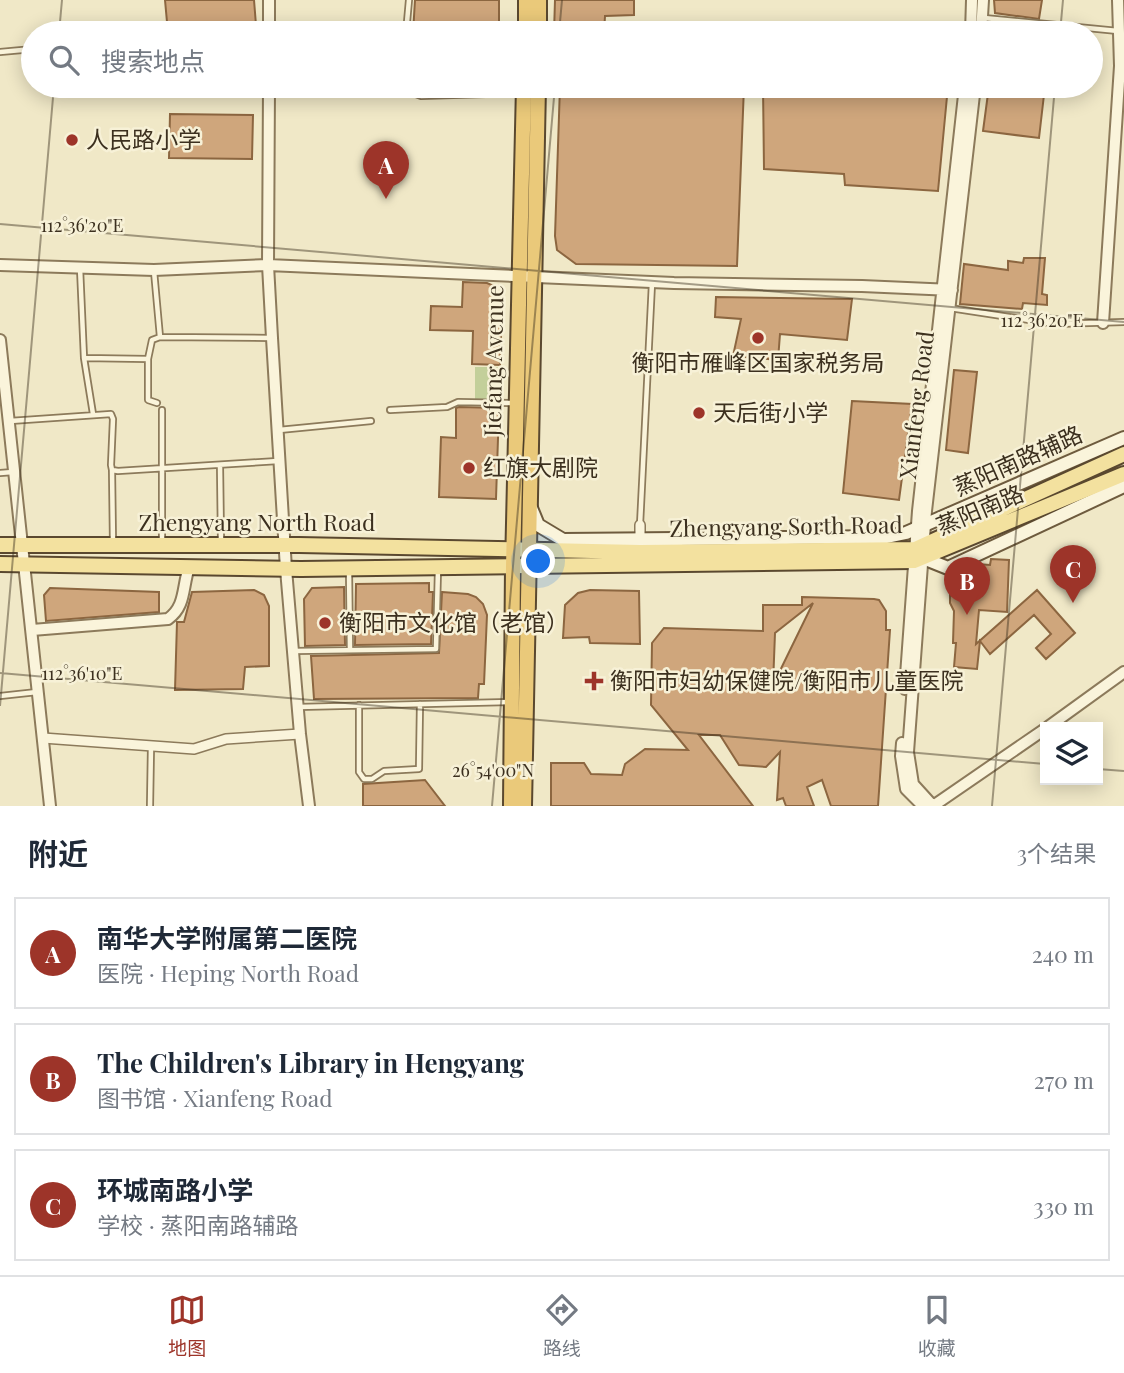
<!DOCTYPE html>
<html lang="zh">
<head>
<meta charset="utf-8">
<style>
  body { margin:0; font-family:"Playfair Display","Noto Sans SC",serif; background:#f6f6f7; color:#1f2937 }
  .controls { position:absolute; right:21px; bottom:21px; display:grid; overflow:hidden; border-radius:0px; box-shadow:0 4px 18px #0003 }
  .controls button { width:63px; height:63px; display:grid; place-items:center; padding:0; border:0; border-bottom:2px solid #e0e1e3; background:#fff; color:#1f2937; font:35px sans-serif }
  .you { position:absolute; left:539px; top:562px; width:24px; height:24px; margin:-18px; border:5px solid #fff; border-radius:50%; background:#1a73e8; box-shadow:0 0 0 10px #1a73e833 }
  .badge { display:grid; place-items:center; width:46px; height:46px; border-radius:50%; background:#9d3429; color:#fff; font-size:23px; font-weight:700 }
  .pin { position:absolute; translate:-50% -58px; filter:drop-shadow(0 2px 4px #0008) }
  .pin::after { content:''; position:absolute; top:37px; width:24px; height:21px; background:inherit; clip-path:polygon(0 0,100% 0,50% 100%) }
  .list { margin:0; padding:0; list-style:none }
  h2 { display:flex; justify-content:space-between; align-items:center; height:91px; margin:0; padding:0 28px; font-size:30px }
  h2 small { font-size:23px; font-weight:400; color:#747a83 }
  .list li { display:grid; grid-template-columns:46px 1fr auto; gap:21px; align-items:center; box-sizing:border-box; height:112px; margin:0 14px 14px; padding:0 14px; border:2px solid #e0e1e3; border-radius:0px }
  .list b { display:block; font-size:26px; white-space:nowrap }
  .list p { margin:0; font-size:23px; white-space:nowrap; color:#747a83 }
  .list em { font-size:23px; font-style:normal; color:#747a83 }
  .icon { flex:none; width:38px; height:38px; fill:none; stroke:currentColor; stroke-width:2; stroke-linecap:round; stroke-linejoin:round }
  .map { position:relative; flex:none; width:1124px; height:806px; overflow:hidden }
  .search { position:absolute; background:#fff; box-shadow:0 4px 18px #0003; left:21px; right:21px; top:21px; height:77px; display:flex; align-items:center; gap:18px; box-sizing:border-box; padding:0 24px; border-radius:38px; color:#747a83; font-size:26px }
  .sheet { height:469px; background:#fff }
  nav { display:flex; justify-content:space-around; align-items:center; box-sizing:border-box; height:98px; border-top:2px solid #e0e1e3; background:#fff; font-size:19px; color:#747a83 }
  nav a { display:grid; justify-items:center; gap:4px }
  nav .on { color:#9d3429 }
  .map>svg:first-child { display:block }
</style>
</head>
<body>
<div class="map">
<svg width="1124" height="806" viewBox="0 0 1124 806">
  <rect width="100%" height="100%" fill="#f0e8c7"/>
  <!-- green -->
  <path fill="#c3cf9a" d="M 475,367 L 500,367 L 499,400 L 475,399 Z"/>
  <!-- building -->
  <path fill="#cfa67c" stroke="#8c6640" stroke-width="2" fill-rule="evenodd" d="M 165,0 L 254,0 L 256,25 L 168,33 Z
    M 415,0 L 499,0 L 499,33 L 413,33 Z
    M 555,0 L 634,0 L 634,15 L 605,16 L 604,33 L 554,33 Z
    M 994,0 L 1042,0 L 1039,19 L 995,13 Z
    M 560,86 L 744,86 L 737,266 L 576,264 L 557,250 L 555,236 Z
    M 763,86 L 948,86 L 938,191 L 845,185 L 844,174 L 764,169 Z
    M 989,86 L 1045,86 L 1039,138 L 983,131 Z
    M 170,114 L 253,115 L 252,159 L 169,158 Z
    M 1024,258 L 1045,258 L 1042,294 L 1047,295 L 1047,305 L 1023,303 L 1022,309 L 960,304 L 964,264 L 1008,270 L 1008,261 L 1023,263 Z
    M 463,282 L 487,283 L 494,286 L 499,294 L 502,304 L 500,365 L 472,364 L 473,331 L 430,330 L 431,306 L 462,307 Z
    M 716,297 L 852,299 L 847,340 L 780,334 L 778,360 L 733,356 L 741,319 L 715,317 Z
    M 954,370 L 977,372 L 968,453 L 946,450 Z
    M 852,401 L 912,404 L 899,500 L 843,493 Z
    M 459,407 L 499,408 L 496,499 L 439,497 L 441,437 L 456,438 L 456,408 Z
    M 991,559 L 1009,560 L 1007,612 L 979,610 L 976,644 L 1037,590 L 1075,633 L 1046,659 L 1036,648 L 1051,634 L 1034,615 L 990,654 L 980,641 L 977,669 L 954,667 L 956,643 L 953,643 L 954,611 L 950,603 L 950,593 L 958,580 L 961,580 L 962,576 L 967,576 L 967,570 L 973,571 L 973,566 L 977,564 L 990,565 Z
    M 429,583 L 429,592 L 433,592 L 431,644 L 355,645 L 356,584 Z
    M 344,587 L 345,645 L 305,646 L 304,599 L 312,588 Z
    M 50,588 L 159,592 L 159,612 L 46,621 L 44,595 Z
    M 254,590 L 264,595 L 269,606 L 269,666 L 245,667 L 243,689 L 175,690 L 177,622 L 184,622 L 192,592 Z
    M 590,590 L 639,591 L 640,644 L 590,643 L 589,637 L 563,638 L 565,605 L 578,593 Z
    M 442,592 L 468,594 L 476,597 L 483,604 L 487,615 L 484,684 L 479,684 L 478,698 L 314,699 L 311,656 L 439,653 Z
    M 802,597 L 874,599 L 879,600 L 886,611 L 886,630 L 890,630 L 878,806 L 831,806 L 822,780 L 807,787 L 814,806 L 786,806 L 783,798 L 777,800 L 780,752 L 766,767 L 739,765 L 720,735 L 699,735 L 753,806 L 551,806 L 551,763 L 584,763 L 591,774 L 622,775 L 625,764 L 645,749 L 688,750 L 651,705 L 652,643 L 664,628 L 763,631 L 763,605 L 802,605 ZM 813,603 L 773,685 L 775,633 Z
    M 425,780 L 445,806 L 363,806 L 363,784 Z"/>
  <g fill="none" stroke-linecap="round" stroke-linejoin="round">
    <!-- service casing -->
    <g stroke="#8c7a5b" stroke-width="8">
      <path id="service" d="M 984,18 L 1118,31
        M 220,33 L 268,29
        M 406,33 L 409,0
        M 0,52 L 33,49
        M 405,86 L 408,91 L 421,96 L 520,93
        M 80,268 L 84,358 L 93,414
        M 154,271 L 160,337 L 152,340 L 148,359 L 148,400 L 157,403
        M 950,308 L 1055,324 L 1124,322
        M 160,337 L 271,338
        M 84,358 L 148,359
        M 162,410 L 162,542
        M 390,410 L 447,407 L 458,402 L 515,403
        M 10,421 L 111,414 L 113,419 L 111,465 L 112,470 L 118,471 L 278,461
        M 279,430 L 371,421
        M 220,465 L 221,541
        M 112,470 L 113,543
        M 0,473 L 13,472
        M 640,525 L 652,283
        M 349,571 L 350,650
        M 294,651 L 436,649 L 438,569
        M 0,696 L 37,692
        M 359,705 L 359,772 L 364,779 L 372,779 L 384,771 L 419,769 L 420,704
        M 298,707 L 510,702
        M 150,806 L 151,747"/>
    </g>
    <!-- minor casing -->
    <g stroke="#8c7a5b" stroke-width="12">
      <path id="minor" d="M 640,544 L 640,525
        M 43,738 L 194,749 L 226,739 L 300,734"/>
    </g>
    <!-- tertiary casing -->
    <g stroke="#8c7a5b" stroke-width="14">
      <path id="tertiary" d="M 269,33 L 269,0
        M 971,33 L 972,0
        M 981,33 L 983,0
        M 269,86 L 268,265 L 272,338 L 286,569 L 300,734 L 309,806
        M 0,265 L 154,270 L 268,265 L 674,283 L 862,286 L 952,290
        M 1103,323 L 1120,66 L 1118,0
        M 0,340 L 50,806
        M 32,630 L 168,619 C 186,606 182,588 189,567
        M 905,689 L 918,511 L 965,86
        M 1048,727 L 1124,672
        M 902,743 L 901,756 L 906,789 L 923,806
        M 933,806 L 913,784 L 908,752 L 926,511 L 975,86
        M 933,806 L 1045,729"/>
    </g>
    <!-- secondary casing -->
    <g stroke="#6e5b3e" stroke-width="16">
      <path id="secondary" d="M 531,508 L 538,525 L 563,540 L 887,537 L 906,533 L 1124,438
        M 923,558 L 948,568 L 1124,486"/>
    </g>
    <!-- primary casing -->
    <g stroke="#5a482f" stroke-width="18">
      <path id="primary" d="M 0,545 L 299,545 L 640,552 L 915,549 L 1124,454
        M 0,564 L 301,569 L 914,561 L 1124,474"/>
    </g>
    <!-- trunk casing -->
    <g stroke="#5a482f" stroke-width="18">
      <path id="trunk" d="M 526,33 L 526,0
        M 539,33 L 539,0
        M 511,806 L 513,567 L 524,86
        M 524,806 L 538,86"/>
    </g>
    <!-- service -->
    <use href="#service" stroke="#faf4db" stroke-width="4.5"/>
    <!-- minor -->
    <use href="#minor" stroke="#faf4db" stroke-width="9"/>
    <!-- tertiary -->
    <use href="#tertiary" stroke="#faf4db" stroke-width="10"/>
    <!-- secondary -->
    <use href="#secondary" stroke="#faf4db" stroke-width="12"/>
    <!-- primary -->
    <use href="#primary" stroke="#f3e19f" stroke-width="14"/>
    <!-- trunk -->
    <use href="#trunk" stroke="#eac97a" stroke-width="14"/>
  </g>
  <!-- ticks -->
  <path fill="none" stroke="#3c301f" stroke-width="2" stroke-opacity="0.45" d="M 59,33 L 62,0M 559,33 L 562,0M 1060,33 L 1063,0M 0,224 L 1124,322M 0,673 L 1045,764M 0,706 L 54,86M 1098,769 L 1124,771M 492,806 L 555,86M 992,806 L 1055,86"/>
  <!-- markers -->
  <g fill="#9d3429" stroke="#f7f1d7" stroke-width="2.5">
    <circle cx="72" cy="140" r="7"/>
    <circle cx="758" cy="338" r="7"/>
    <circle cx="699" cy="413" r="7"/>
    <circle cx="469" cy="468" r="7"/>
    <circle cx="325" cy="623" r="7"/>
    <path d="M590.5 670.5h7v7h7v7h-7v7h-7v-7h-7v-7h7z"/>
  </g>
  <g text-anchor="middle" stroke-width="5" stroke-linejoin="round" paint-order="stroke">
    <!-- poi labels -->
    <g font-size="23" fill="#3c301f" stroke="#f7f1d7" text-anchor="start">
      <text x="86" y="148">人民路小学</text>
      <text x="758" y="371" text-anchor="middle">衡阳市雁峰区国家税务局</text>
      <text x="713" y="421">天后街小学</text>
      <text x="483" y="476">红旗大剧院</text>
      <text x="339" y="631">衡阳市文化馆（老馆）</text>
      <text x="610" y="689">衡阳市妇幼保健院/衡阳市儿童医院</text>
    </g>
    <!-- street labels -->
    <g font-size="23" fill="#3c301f" stroke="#f7f1d7">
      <text transform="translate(494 361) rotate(-89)" y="8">Jiefang Avenue</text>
      <text transform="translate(917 405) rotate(-83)" y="8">Xianfeng Road</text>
      <text transform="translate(1018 461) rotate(-24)" y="8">蒸阳南路辅路</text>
      <text transform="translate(980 510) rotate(-23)" y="8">蒸阳南路</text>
      <text x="257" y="531">Zhengyang North Road</text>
      <text transform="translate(786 527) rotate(-1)" y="8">Zhengyang Sorth Road</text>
    </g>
  </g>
  <g font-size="18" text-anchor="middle" fill="#3c301f" stroke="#f7f1d7" stroke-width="5" stroke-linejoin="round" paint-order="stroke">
    <text x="82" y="232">112°36'20"E</text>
    <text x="1042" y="327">112°36'20"E</text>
    <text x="82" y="680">112°36'10"E</text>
    <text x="493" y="777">26°54'00"N</text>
  </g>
</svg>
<div class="controls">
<button><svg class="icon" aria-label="layers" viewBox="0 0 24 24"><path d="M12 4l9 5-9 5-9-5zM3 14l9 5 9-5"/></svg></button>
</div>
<div class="you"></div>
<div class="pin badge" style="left:386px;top:199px">A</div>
<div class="pin badge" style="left:967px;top:615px">B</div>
<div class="pin badge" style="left:1073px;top:603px">C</div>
<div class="search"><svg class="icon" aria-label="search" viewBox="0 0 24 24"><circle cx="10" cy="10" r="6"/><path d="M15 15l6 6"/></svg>搜索地点</div>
</div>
<section class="sheet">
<h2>附近<small>3个结果</small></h2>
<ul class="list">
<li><span class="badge">A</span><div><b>南华大学附属第二医院</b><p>医院 · Heping North Road</p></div><em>240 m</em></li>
<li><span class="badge">B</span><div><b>The Children's Library in Hengyang</b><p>图书馆 · Xianfeng Road</p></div><em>270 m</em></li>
<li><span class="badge">C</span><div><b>环城南路小学</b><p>学校 · 蒸阳南路辅路</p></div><em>330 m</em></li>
</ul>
</section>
<nav>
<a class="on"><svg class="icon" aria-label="map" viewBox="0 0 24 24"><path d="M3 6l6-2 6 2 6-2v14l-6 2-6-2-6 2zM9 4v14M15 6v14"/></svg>地图</a>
<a><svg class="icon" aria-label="directions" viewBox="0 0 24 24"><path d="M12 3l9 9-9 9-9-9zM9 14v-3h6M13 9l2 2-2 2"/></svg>路线</a>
<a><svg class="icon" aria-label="saved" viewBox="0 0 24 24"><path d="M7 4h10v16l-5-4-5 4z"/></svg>收藏</a>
</nav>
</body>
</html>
